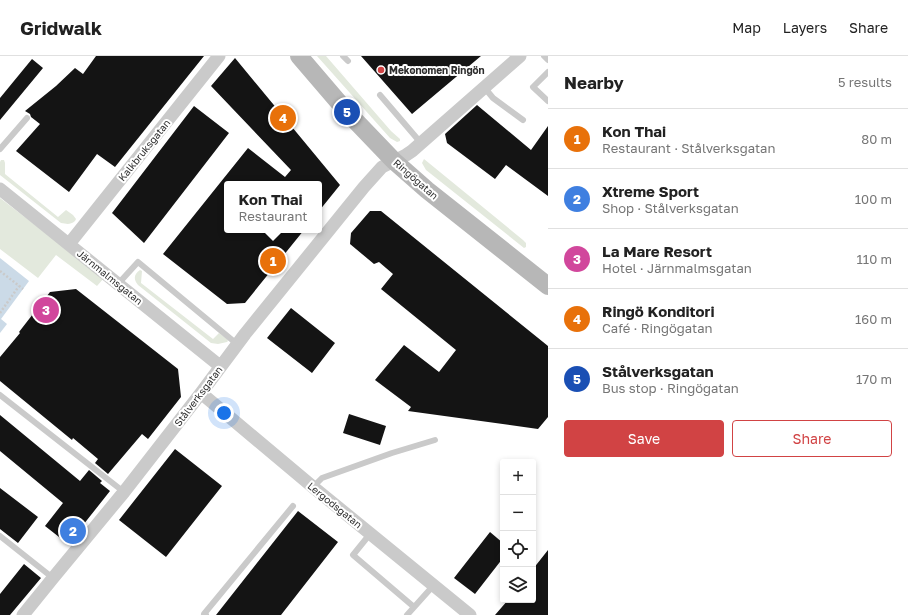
<!DOCTYPE html>
<html lang="en">
<head>
<meta charset="utf-8">
<style>
  body { margin:0; font-family:"Golos Text",sans-serif; background:#f2f2f2; color:#222 }
  .controls { position:absolute; right:12px; bottom:12px; display:grid; overflow:hidden; border-radius:4px; box-shadow:0 2px 6px #0003 }
  .controls button { width:36px; height:36px; display:grid; place-items:center; padding:0; border:0; border-bottom:1px solid #e0e0e0; background:#fff; color:#222; font:20px sans-serif }
  .you { position:absolute; left:224px; top:357px; width:14px; height:14px; margin:-10px; border:3px solid #fff; border-radius:50%; background:#1a73e8; box-shadow:0 0 0 6px #1a73e833 }
  .badge { display:grid; place-items:center; width:26px; height:26px; border-radius:50%; background:#d14344; color:#fff; font-size:13px; font-weight:700 }
  .pin { position:absolute; translate:-50% -50%; border:2px solid #fff; box-shadow:0 1px 4px #0006 }
  .popup { position:absolute; left:224px; top:125px; width:98px; height:52px; box-sizing:border-box; display:grid; place-content:center; border-radius:4px; background:#fff; filter:drop-shadow(0 1px 3px #0005); font-size:13px; white-space:nowrap; color:#767676 }
  .popup b { font-size:15px; color:#222 }
  .popup::after { content:''; position:absolute; left:50%; top:100%; margin-left:-8px; border:8px solid transparent; border-top-color:#fff }
  .list { margin:0; padding:0; list-style:none }
  h2 { display:flex; justify-content:space-between; align-items:center; height:52px; margin:0; padding:0 16px; font-size:17px }
  h2 small { font-size:13px; font-weight:400; color:#767676 }
  .list li { display:grid; grid-template-columns:26px 1fr auto; gap:12px; align-items:center; box-sizing:border-box; height:60px; padding:0 16px; border-top:1px solid #e0e0e0 }
  .list b { display:block; font-size:15px; white-space:nowrap }
  .list p { margin:0; font-size:13px; white-space:nowrap; color:#767676 }
  .list em { font-size:13px; font-style:normal; color:#767676 }
  .actions { display:flex; gap:8px; padding:12px 16px }
  .actions a { flex:1; padding:9px 0; border:1px solid #d14344; border-radius:4px; text-align:center; font-size:14px; color:#d14344 }
  .actions .main { background:#d14344; color:#fff }
  .icon { flex:none; width:22px; height:22px; fill:none; stroke:currentColor; stroke-width:2; stroke-linecap:round; stroke-linejoin:round }
  .map { position:relative; flex:none; width:548px; height:559px; overflow:hidden }
  header { display:flex; align-items:center; gap:24px; box-sizing:border-box; height:56px; padding:0 20px; background:#fff; border-bottom:1px solid #e0e0e0 }
  header strong { font-size:19px }
  nav { display:flex; gap:22px; margin-inline-start:auto; font-size:14px }
  main { display:flex }
  aside { flex:1; background:#fff }
  .map>svg:first-child { display:block }
</style>
</head>
<body>
<header>
<strong>Gridwalk</strong>
<nav><a>Map</a><a>Layers</a><a>Share</a></nav>
</header>
<main>
<div class="map">
<svg width="548" height="559" viewBox="0 0 548 559">
  <rect width="100%" height="100%" fill="#fff"/>
  <!-- green -->
  <path fill="#e3e9dd" d="M 317,0 L 326,0 L 391,75 L 400,83 L 400,85 L 397,86 L 390,82 Z
    M 424,103 L 523,184 L 526,187 L 526,191 L 524,192 L 426,114 L 422,107 Z
    M 1,104 L 4,104 L 5,107 L 5,118 L 58,161 L 66,154 L 73,159 L 76,163 L 75,165 C 70,169 67,168 61,167 L 0,119 L 0,106 Z
    M 0,142 L 104,222 L 97,230 L 56,199 L 38,222 L 0,193 Z
    M 140,214 L 142,215 L 141,227 L 213,283 L 219,277 L 227,283 L 228,285 L 227,286 L 218,288 L 211,287 L 138,229 C 133,223 134,218 140,214 Z"/>
  <!-- water -->
  <path fill="#cbdae7" d="M 0,202 L 29,225 L 1,263 L 7,268 L 0,277 Z"/>
  <!-- building -->
  <path fill="#141414" d="M 96,0 L 204,0 L 115,111 L 97,98 L 69,136 L 16,95 L 40,68 L 31,61 L 30,58 L 25,55 L 56,30 L 75,12 L 83,18 Z
    M 361,0 L 481,0 L 412,58 Z
    M 235,2 L 340,129 L 319,155 L 319,128 L 227,128 L 227,174 L 304,174 L 245,247 L 227,248 L 163,198 L 248,92 L 285,121 L 291,114 L 211,30 Z
    M 32,3 L 43,12 L 0,64 L 0,42 Z
    M 477,49 L 531,94 L 548,70 L 548,140 L 506,109 L 495,123 L 447,87 L 445,78 Z
    M 194,50 L 229,77 L 144,187 L 112,157 Z
    M 370,155 L 381,155 L 548,290 L 548,361 L 538,373 L 408,355 L 411,351 L 375,324 L 404,289 L 439,316 L 456,294 L 381,233 L 393,218 L 379,206 L 374,208 L 350,188 L 351,177 Z
    M 76,233 L 178,313 L 181,341 L 148,383 L 142,378 L 108,418 L 95,407 L 98,403 L 73,382 L 72,384 L 0,325 L 0,301 L 20,277 L 19,276 L 50,236 Z
    M 291,252 L 335,287 L 312,317 L 267,282 Z
    M 349,358 L 386,370 L 380,389 L 343,377 Z
    M 0,359 L 80,425 L 89,414 L 102,425 L 100,427 L 110,435 L 68,488 L 45,470 L 63,447 L 0,395 Z
    M 175,393 L 222,430 L 166,501 L 119,464 Z
    M 0,432 L 38,461 L 18,487 L 0,473 Z
    M 298,455 L 338,486 L 281,559 L 216,559 Z
    M 490,476 L 503,487 L 503,502 L 475,538 L 454,522 Z
    M 548,494 L 548,559 L 495,559 L 508,544 L 533,544 L 533,513 Z
    M 24,508 L 41,522 L 10,559 L 0,559 L 0,538 Z"/>
  <g fill="none" stroke-linecap="round" stroke-linejoin="round">
    <!-- path -->
    <path stroke="#cacaca" stroke-width="2.5" stroke-dasharray="2 2" stroke-linecap="butt" d="M 0,215 L 23,233
      M 0,257 L 19,230"/>
    <!-- lane -->
    <path stroke="#cacaca" stroke-width="6" d="M 343,0 L 348,5
      M 544,0 L 548,4
      M 484,31 L 493,42 L 523,64
      M 380,39 L 421,87
      M 548,45 L 533,31 L 548,16
      M 0,93 L 27,62
      M 118,228 L 138,206 L 237,288
      M 0,339 L 124,436
      M 313,431 L 322,422 L 392,397 L 435,384
      M 370,478 L 353,499 L 414,551
      M 0,480 L 53,522
      M 206,559 L 204,558 L 293,450
      M 407,559 L 433,530"/>
    <!-- street -->
    <path stroke="#cacaca" stroke-width="13" d="M 0,133 L 220,310
      M 69,188 L 219,0
      M 201,337 L 313,431 L 470,559
      M 23,559 L 53,522 L 124,436 L 201,337 L 245,278 L 364,131 L 382,111 L 406,99 L 412,95 L 520,0"/>
    <!-- secondary -->
    <path stroke="#b7b7b7" stroke-width="18" d="M 299,0 L 347,56 L 394,105 L 427,134 L 548,230"/>
  </g>
  <!-- markers -->
  <circle fill="#d14344" stroke="#fff" stroke-width="1.5" cx="381" cy="14" r="4"/>
  <g text-anchor="middle" stroke-width="4" stroke-linejoin="round" paint-order="stroke">
    <!-- poi labels -->
    <g font-size="10" font-weight="bold" fill="#2d2d2d" stroke="#fff" text-anchor="start">
      <text x="389" y="18">Mekonomen Ringön</text>
    </g>
    <!-- street labels -->
    <g font-size="10" fill="#2d2d2d" stroke="#fff">
      <text transform="translate(144 94) rotate(-51)" y="4">Kalkbruksgatan</text>
      <text transform="translate(416 123) rotate(41)" y="4">Ringögatan</text>
      <text transform="translate(110 221) rotate(39)" y="4">Järnmalmsgatan</text>
      <text transform="translate(198 340) rotate(-53)" y="4">Stålverksgatan</text>
      <text transform="translate(335 449) rotate(39)" y="4">Lergodsgatan</text>
    </g>
  </g>
</svg>
<div class="controls">
<button>+</button>
<button>−</button>
<button><svg class="icon" aria-label="locate" viewBox="0 0 24 24"><circle cx="12" cy="12" r="6"/><path d="M12 2v4M12 18v4M2 12h4M18 12h4"/></svg></button>
<button><svg class="icon" aria-label="layers" viewBox="0 0 24 24"><path d="M12 4l9 5-9 5-9-5zM3 14l9 5 9-5"/></svg></button>
</div>
<div class="you"></div>
<div class="pin badge" style="left:273px;top:205px;background:#e8710a">1</div>
<div class="popup"><b>Kon Thai</b>Restaurant</div>
<div class="pin badge" style="left:73px;top:475px;background:#3f7fe0">2</div>
<div class="pin badge" style="left:46px;top:254px;background:#d1479c">3</div>
<div class="pin badge" style="left:283px;top:62px;background:#e8710a">4</div>
<div class="pin badge" style="left:347px;top:56px;background:#1a4fb4">5</div>
</div>
<aside>
<h2>Nearby<small>5 results</small></h2>
<ul class="list">
<li><span class="badge" style="background:#e8710a">1</span><div><b>Kon Thai</b><p>Restaurant · Stålverksgatan</p></div><em>80 m</em></li>
<li><span class="badge" style="background:#3f7fe0">2</span><div><b>Xtreme Sport</b><p>Shop · Stålverksgatan</p></div><em>100 m</em></li>
<li><span class="badge" style="background:#d1479c">3</span><div><b>La Mare Resort</b><p>Hotel · Järnmalmsgatan</p></div><em>110 m</em></li>
<li><span class="badge" style="background:#e8710a">4</span><div><b>Ringö Konditori</b><p>Café · Ringögatan</p></div><em>160 m</em></li>
<li><span class="badge" style="background:#1a4fb4">5</span><div><b>Stålverksgatan</b><p>Bus stop · Ringögatan</p></div><em>170 m</em></li>
</ul>
<div class="actions"><a class="main">Save</a><a>Share</a></div>
</aside>
</main>
</body>
</html>
